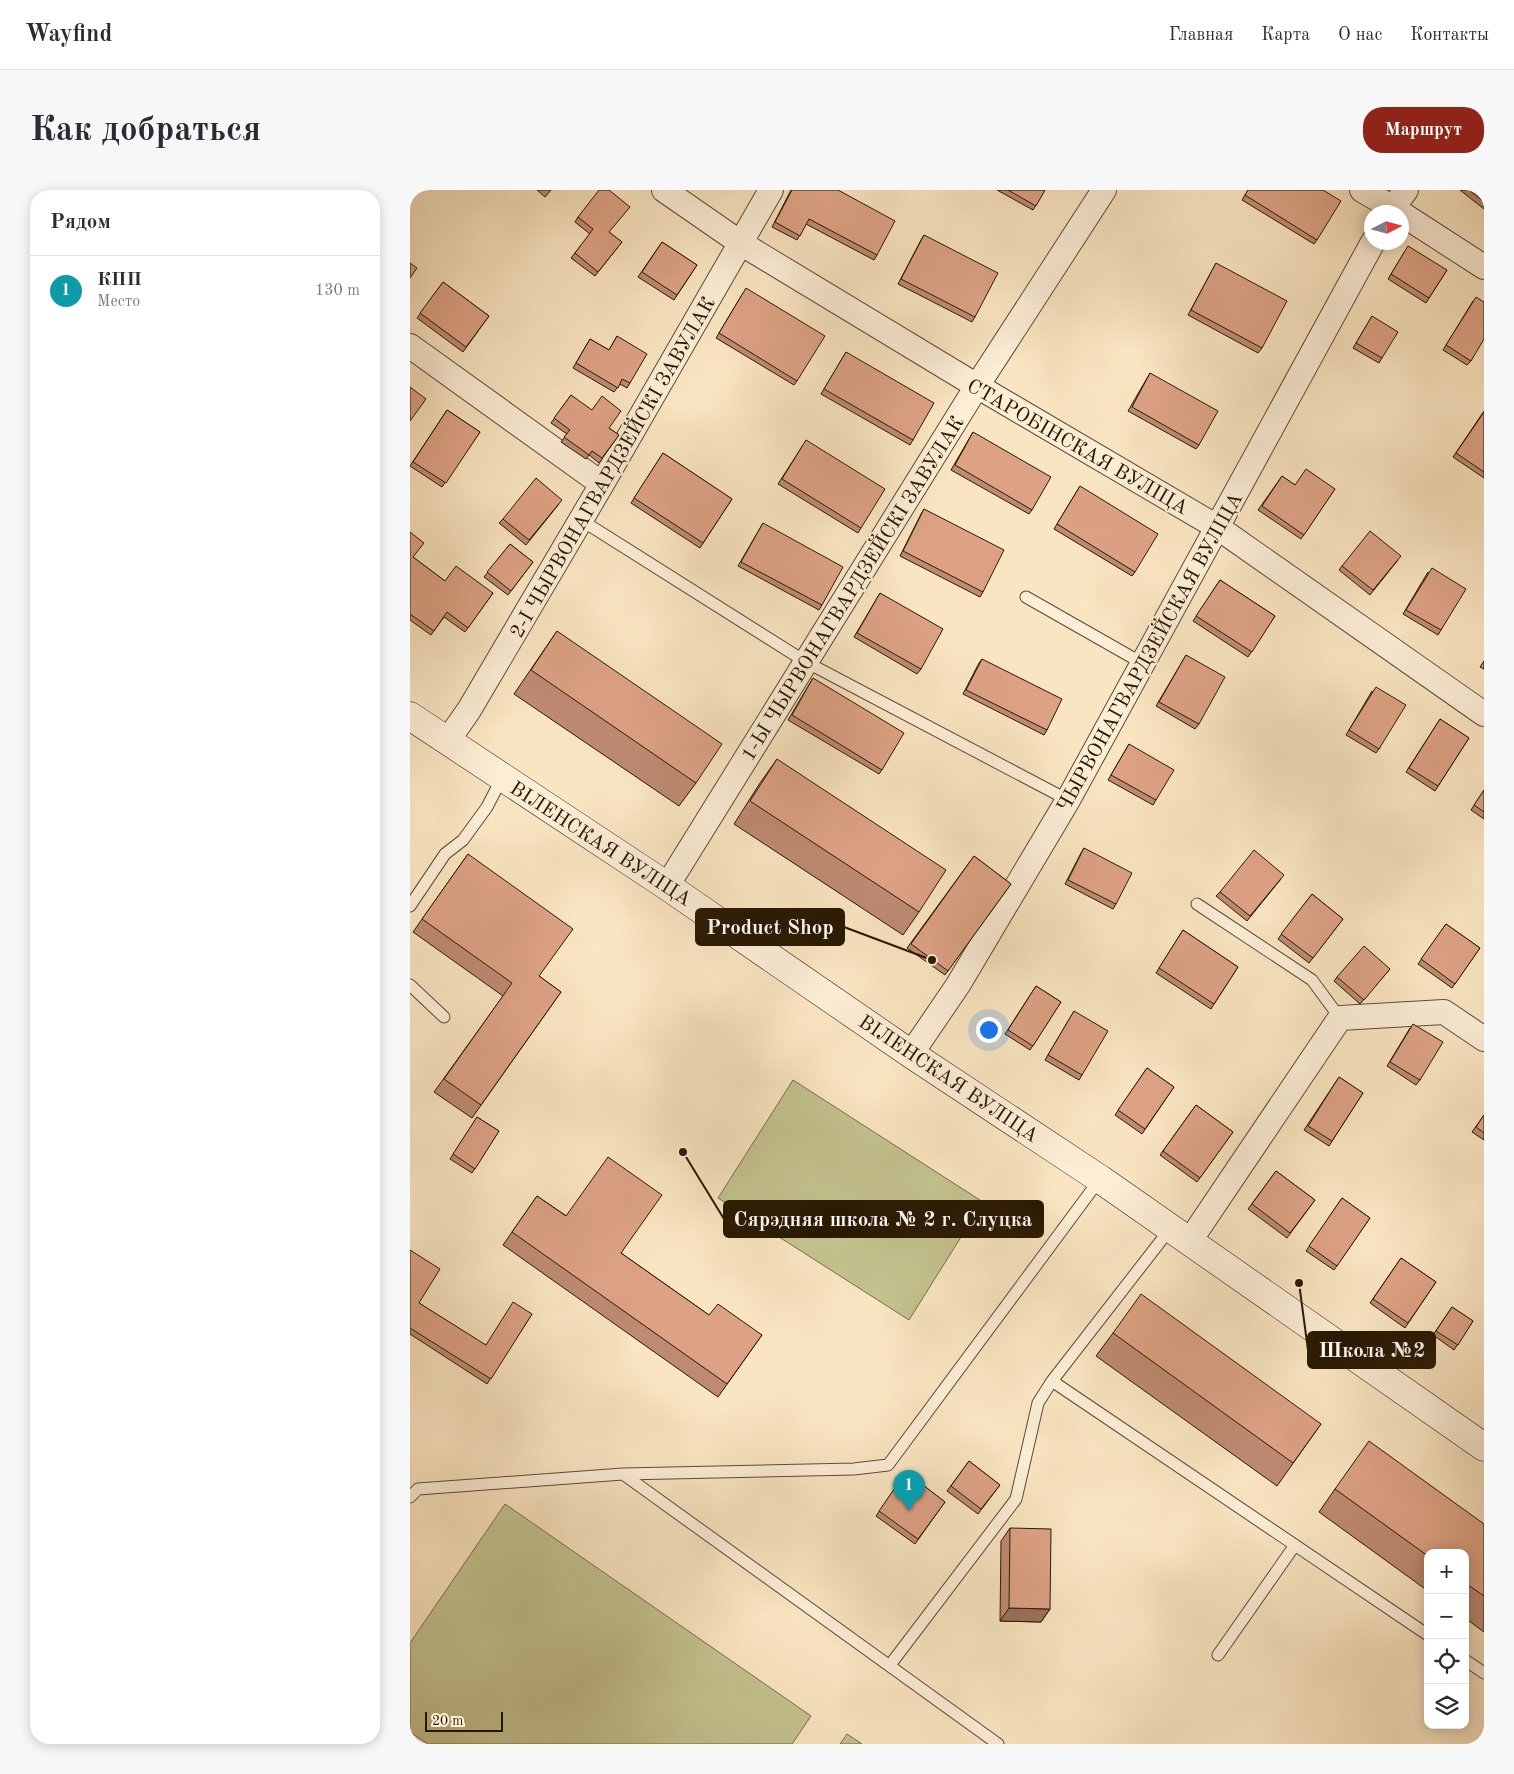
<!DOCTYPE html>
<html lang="ru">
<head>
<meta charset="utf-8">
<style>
  body { margin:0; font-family:"Old Standard TT",serif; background:#f7f7f7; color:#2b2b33 }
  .controls { position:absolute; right:15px; bottom:15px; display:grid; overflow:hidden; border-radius:10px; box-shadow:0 2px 12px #0003 }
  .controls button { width:45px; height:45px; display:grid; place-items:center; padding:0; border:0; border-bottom:1px solid #e1e1e2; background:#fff; color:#2b2b33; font:25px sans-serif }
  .compass { position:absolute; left:954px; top:15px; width:45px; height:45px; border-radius:50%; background:#fff; box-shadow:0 2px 12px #0003; rotate:84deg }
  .scale { position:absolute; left:15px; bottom:12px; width:78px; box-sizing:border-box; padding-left:5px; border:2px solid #281802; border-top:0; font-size:14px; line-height:18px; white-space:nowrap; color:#281802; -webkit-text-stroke:4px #fceed7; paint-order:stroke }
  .you { position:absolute; left:578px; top:839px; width:18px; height:18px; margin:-12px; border:4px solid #fff; border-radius:50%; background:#1a73e8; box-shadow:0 0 0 8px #1a73e833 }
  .badge { display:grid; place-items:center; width:32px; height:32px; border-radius:50%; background:#8f2418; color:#fff; font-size:16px; font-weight:700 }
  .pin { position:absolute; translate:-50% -41px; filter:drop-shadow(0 1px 2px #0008) }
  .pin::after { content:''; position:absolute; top:26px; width:18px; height:15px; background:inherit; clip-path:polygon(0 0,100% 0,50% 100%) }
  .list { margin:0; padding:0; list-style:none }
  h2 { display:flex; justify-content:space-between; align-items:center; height:65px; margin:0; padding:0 20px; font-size:21px }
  h2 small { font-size:16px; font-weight:400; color:#7c7c81 }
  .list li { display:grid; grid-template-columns:32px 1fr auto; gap:15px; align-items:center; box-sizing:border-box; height:70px; padding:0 20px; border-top:1px solid #e1e1e2 }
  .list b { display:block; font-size:19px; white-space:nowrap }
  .list p { margin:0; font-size:16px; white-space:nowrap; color:#7c7c81 }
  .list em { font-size:16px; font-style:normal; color:#7c7c81 }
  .icon { flex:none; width:28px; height:28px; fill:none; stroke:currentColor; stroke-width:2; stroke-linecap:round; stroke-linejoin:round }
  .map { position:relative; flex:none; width:1074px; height:1554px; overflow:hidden; border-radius:20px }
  header { display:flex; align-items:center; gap:30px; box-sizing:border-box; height:70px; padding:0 25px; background:#fff; border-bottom:1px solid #e1e1e2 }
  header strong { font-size:24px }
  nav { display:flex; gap:28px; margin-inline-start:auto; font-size:18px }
  .intro { display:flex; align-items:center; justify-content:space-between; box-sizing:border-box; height:120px; padding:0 30px }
  h1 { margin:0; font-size:35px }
  .button { padding:12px 22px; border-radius:20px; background:#8f2418; color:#fff; font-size:18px; font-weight:700 }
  main { display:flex; gap:30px; padding:0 30px }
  aside { flex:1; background:#fff; border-radius:20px; box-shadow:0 2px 12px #0003 }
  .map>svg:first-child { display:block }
</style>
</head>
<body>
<header>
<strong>Wayfind</strong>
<nav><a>Главная</a><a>Карта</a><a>О нас</a><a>Контакты</a></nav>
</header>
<div class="intro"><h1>Как добраться</h1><a class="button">Маршрут</a></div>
<main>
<aside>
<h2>Рядом<small></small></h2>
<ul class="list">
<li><span class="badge" style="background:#0f9aa8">1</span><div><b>КПП</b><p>Место</p></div><em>130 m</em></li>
</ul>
</aside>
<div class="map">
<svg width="1074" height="1554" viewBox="0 0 1074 1554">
  <rect width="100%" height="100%" fill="#fae5c2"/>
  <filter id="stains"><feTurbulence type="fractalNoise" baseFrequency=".004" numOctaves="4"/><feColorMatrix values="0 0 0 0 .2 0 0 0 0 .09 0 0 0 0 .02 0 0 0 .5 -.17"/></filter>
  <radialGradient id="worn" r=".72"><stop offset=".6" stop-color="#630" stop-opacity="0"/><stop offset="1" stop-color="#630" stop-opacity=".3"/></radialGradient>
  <!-- green -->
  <path fill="#c4c38f" stroke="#766e48" d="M 383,890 L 573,1012 L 499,1130 L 308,1008 Z
    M 95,1314 L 401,1526 L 382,1554 L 18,1554 L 0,1542 L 0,1453 Z
    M 437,1544 L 452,1554 L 430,1554 Z"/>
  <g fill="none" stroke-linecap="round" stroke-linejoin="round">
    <!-- service casing -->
    <g stroke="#5c4b32" stroke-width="13">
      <path id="service" d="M 171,330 L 396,472 L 658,610
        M 616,407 L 732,473
        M 787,714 L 902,790 L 930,828
        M 0,716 L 35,664 L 53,650 L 77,617 L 92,588
        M 0,795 L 34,827
        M 760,1039 L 642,1191 L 1018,1445
        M 213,1284 L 588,1554
        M 0,1307 L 8,1299 L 213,1284 L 444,1279 L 478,1275 L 690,989
        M 808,1465 L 885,1355
        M 1055,1470 L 1074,1483
        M 480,1475 L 606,1309 L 628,1213 L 642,1191"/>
    </g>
    <!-- minor casing -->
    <g stroke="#5c4b32" stroke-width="26">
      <path id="minor" d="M 254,0 L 332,54 L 567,196 L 807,337 L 1074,524
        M 952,0 L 990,22
        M 980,22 L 996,0
        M 992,24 L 1074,77
        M 0,156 L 192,294
        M 38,550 L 59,520 L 192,294 L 361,0
        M 257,696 L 567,196 L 694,0
        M 501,864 L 548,795 L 658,610 L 963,52
        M 779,1052 L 930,828 L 1034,822 L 1074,849"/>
    </g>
    <!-- secondary casing -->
    <g stroke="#281802" stroke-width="29">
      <path id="secondary" d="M 0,526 L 257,696 L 501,864 L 690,989 L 1074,1257"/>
    </g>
    <!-- service -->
    <use href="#service" stroke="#fceed7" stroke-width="11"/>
    <!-- minor -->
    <use href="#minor" stroke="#fceed7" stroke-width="24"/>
    <!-- secondary -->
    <use href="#secondary" stroke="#fceed7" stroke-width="28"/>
  </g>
  <!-- wall -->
  <path fill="#be8b72" stroke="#281802" d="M 127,0 L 141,0 L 135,7 Z
    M 381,0 L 428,0 L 467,65 L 464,70 L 396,34 L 387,50 L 362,37 Z
    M 587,0 L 635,0 L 623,20 Z
    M 838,0 L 907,50 L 904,54 L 832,10 Z
    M 1050,0 L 1074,0 L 1074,19 Z
    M 168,27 L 200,43 L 212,52 L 185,86 L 161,68 L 180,44 L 165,32 Z
    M 514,45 L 565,127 L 562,132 L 488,94 L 511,50 Z
    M 252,52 L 287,75 L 264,110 L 228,87 Z
    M 995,61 L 1037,80 L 1016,113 L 978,89 Z
    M 806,73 L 852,158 L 848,163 L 778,125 Z
    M 33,92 L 79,126 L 53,162 L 7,128 Z
    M 333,103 L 387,191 L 384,195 L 306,148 Z
    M 1063,111 L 1061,171 L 1057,175 L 1033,160 Z
    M 962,126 L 972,168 L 969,173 L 943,158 Z
    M 207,146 L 220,193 L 217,198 L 210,194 L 204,202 L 163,178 L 180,149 L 199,160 Z
    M 436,162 L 503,250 L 500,255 L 411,204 Z
    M 740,183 L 789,255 L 786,259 L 718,221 Z
    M 161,205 L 199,238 L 209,245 L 189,273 L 179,265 L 176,269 L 151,252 L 157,244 L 141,233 Z
    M 37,220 L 70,242 L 32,297 L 0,276 Z
    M 1074,221 L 1074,288 L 1043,267 Z
    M 563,242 L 622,320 L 619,324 L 541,280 Z
    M 393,255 L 451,338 L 448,343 L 368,294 Z
    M 253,263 L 322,309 L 290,358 L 221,313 Z
    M 872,286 L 885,295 L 925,299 L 891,349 L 848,320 Z
    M 670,296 L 725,382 L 722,386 L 644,339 Z
    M 149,314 L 116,355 L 89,333 L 93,329 Z
    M 514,319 L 573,402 L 570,407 L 490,366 L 511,324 Z
    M 353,333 L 412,415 L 409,420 L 328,376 Z
    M 0,342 L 3,367 L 35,391 L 83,403 L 55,442 L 34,427 L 21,445 L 0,430 Z
    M 100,354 L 123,372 L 98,405 L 74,387 Z
    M 988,370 L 960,405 L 929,380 L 932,376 Z
    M 1018,382 L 1031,440 L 1028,445 L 993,424 Z
    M 810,390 L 865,426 L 838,467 L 783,431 Z
    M 470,403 L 511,479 L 507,484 L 444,447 Z
    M 147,441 L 286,593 L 269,616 L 104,504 Z
    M 776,465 L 789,534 L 785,539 L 746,516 Z
    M 572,469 L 637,540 L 634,545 L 553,504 L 569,473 Z
    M 1074,471 L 1074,479 L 1070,477 Z
    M 403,488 L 472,580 L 469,584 L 378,530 Z
    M 962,501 L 969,559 L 966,563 L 936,545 Z
    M 1030,529 L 1059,548 L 1025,601 L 996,582 Z
    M 719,554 L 746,610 L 743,615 L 698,590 Z
    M 367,569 L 509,722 L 493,745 L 324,634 L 350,593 Z
    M 1074,600 L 1074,629 L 1061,620 Z
    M 674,658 L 706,714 L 703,719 L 655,694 L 671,663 Z
    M 58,664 L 129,786 L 151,802 L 62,928 L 24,902 L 93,806 L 3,742 Z
    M 564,666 L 601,694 L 535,785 L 497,758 Z
    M 871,689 L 837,731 L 806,706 L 810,702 Z
    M 902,704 L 933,729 L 899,773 L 868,749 Z
    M 1036,734 L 1070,758 L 1042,798 L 1008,774 Z
    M 773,740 L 828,777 L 801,819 L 746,783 Z
    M 980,779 L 950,814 L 924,791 L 927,787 Z
    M 626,796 L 651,812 L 620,860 L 595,844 Z
    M 664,821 L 672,885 L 669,890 L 635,870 Z
    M 1000,838 L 1010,890 L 1006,895 L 977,876 Z
    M 737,878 L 764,897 L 732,944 L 705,925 Z
    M 929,887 L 953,903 L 919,956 L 894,940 Z
    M 786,915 L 823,942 L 787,992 L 750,965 Z
    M 1074,925 L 1074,950 L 1062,942 Z
    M 67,927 L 89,941 L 62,983 L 40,969 Z
    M 866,981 L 905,1010 L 877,1048 L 838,1019 Z
    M 127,1006 L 211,1063 L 299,1125 L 352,1145 L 308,1207 L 93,1055 Z
    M 932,1008 L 960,1028 L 924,1080 L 896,1061 Z
    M 0,1060 L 9,1113 L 75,1155 L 122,1124 L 77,1194 L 0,1144 Z
    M 991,1068 L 1026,1092 L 995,1138 L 960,1113 Z
    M 1042,1117 L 1063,1131 L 1044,1160 L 1023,1145 Z
    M 703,1143 L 911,1234 L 867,1296 L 686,1166 Z
    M 559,1271 L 590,1295 L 568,1324 L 537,1301 Z
    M 496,1282 L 535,1312 L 505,1354 L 466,1326 Z
    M 925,1299 L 1074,1334 L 1074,1442 L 1055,1428 L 1055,1363 L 1018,1363 L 1018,1401 L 909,1322 Z
    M 600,1338 L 640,1419 L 631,1432 L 590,1431 L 591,1351 Z"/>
  <!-- shaded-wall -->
  <path fill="#9b715c" stroke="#281802" d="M 599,1418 L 640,1419 L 631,1432 L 590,1431 Z"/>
  <!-- building -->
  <path fill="#dda284" stroke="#281802" d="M 189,0 L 199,0 L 220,17 L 199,42 L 212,52 L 188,82 L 165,63 L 183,39 L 168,27 Z
    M 382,0 L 428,0 L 485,31 L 467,65 L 399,29 L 390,46 L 365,32 Z
    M 598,0 L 635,0 L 626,16 Z
    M 838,0 L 913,0 L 931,11 L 907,50 L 835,5 Z
    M 1059,0 L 1074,0 L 1074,12 Z
    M 514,45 L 588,83 L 565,127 L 491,89 Z
    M 252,52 L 287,75 L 267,105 L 232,82 Z
    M 998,56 L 1037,80 L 1019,108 L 981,84 Z
    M 0,73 L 7,78 L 0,88 Z
    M 806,73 L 877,111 L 852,158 L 781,120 Z
    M 33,92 L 79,126 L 56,157 L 10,123 Z
    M 336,98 L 415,146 L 387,191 L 309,143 Z
    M 1066,107 L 1074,112 L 1074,149 L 1061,171 L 1036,155 Z
    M 962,126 L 988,142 L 972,168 L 946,153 Z
    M 207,146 L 237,164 L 220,193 L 212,189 L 208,198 L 166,173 L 180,149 L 199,160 Z
    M 436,162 L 524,213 L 503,250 L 414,199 Z
    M 740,183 L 808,221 L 789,255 L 722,217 Z
    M 0,197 L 16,209 L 0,231 Z
    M 161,205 L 182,220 L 192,206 L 211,221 L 199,238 L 209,245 L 192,268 L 182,261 L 179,265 L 154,247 L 160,240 L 144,228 Z
    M 37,220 L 70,242 L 36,293 L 3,272 Z
    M 1074,222 L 1074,282 L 1046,263 Z
    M 563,242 L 641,287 L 622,320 L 545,275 Z
    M 396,250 L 475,299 L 451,338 L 372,289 Z
    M 253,263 L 322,309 L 293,353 L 224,308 Z
    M 896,279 L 925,299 L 894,345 L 852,316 L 872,286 L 885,295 Z
    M 126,288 L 152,310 L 119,350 L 93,329 Z
    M 670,296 L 748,344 L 725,382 L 647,334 Z
    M 514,319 L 594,360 L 573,402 L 493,361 Z
    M 353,333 L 433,377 L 412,415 L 331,372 Z
    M 960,341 L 991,366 L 963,400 L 932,376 Z
    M 0,342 L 14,353 L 3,367 L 35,391 L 46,376 L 83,403 L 58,438 L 37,422 L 24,441 L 0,424 Z
    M 100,354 L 123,372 L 101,401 L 77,382 Z
    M 1022,378 L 1056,399 L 1031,440 L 996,420 Z
    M 810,390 L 865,426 L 842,462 L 786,426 Z
    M 470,403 L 533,439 L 511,479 L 447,443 Z
    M 147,441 L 312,554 L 286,593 L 121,480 Z
    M 776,465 L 815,487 L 789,534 L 749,512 Z
    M 572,469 L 652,509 L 637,540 L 556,500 Z
    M 403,488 L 494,543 L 472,580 L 382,525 Z
    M 966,497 L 996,515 L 969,559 L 939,540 Z
    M 1030,529 L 1059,548 L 1028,596 L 999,578 Z
    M 719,554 L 764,580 L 746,610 L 701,585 Z
    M 367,569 L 536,680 L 509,722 L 340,611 Z
    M 1074,600 L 1074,622 L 1064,615 Z
    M 674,658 L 722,683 L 706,714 L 658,690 Z
    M 844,660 L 874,685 L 840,726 L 810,702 Z
    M 58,664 L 163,739 L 129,786 L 151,802 L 71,915 L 34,889 L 102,793 L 12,729 Z
    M 564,666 L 601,694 L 538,781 L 501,754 Z
    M 902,704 L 933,729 L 903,768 L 871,744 Z
    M 1036,734 L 1070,758 L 1045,794 L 1011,769 Z
    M 773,740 L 828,777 L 804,814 L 749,778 Z
    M 954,756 L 980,779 L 954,810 L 927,787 Z
    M 626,796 L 651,812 L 623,856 L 598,840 Z
    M 664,821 L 698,841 L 672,885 L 638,865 Z
    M 1003,834 L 1033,852 L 1010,890 L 980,872 Z
    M 737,878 L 764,897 L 735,939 L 708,920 Z
    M 929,887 L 953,903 L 922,951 L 898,936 Z
    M 786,915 L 823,942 L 790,988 L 753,961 Z
    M 1074,925 L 1074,943 L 1066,937 Z
    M 67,927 L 89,941 L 65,979 L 43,964 Z
    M 198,967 L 252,1005 L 211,1063 L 299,1125 L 308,1114 L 352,1145 L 317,1194 L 102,1042 L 127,1006 L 156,1026 Z
    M 866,981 L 905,1010 L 880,1043 L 842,1014 Z
    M 932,1008 L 960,1028 L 927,1076 L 899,1056 Z
    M 0,1060 L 30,1079 L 9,1113 L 76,1155 L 103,1112 L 122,1124 L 81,1189 L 0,1138 Z
    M 991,1068 L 1026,1092 L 998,1133 L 963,1109 Z
    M 731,1104 L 911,1234 L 883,1273 L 703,1143 Z
    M 1042,1117 L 1063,1131 L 1048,1155 L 1026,1141 Z
    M 959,1251 L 1074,1334 L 1074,1406 L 1055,1393 L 1055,1363 L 1018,1363 L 1018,1366 L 925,1299 Z
    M 559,1271 L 590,1295 L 571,1319 L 541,1296 Z
    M 496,1282 L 535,1312 L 508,1349 L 469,1321 Z
    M 600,1338 L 641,1339 L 640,1419 L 599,1418 Z"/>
  <g text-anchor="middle" stroke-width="4" stroke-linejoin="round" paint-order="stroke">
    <!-- street labels -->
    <g font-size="20" fill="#281802" stroke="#fceed7">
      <text transform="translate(668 256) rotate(30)" y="7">СТАРОБІНСКАЯ ВУЛІЦА</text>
      <text transform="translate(202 277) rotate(-60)" y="7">2-І ЧЫРВОНАГВАРДЗЕЙСКІ ЗАВУЛАК</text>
      <text transform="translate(442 398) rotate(-58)" y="7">1-Ы ЧЫРВОНАГВАРДЗЕЙСКІ ЗАВУЛАК</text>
      <text transform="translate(739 462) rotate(-61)" y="7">ЧЫРВОНАГВАРДЗЕЙСКАЯ ВУЛІЦА</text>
      <text transform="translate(191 653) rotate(33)" y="7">ВІЛЕНСКАЯ ВУЛІЦА</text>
      <text transform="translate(539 888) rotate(34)" y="7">ВІЛЕНСКАЯ ВУЛІЦА</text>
    </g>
  </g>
  <!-- callouts -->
  <path fill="none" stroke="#281802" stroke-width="2" d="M522 770L434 737M273 962L314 1029M889 1093L898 1160"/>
  <g fill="#281802" stroke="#fceed7" stroke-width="2">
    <circle cx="522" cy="770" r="5"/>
    <circle cx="273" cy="962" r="5"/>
    <circle cx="889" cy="1093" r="5"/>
  </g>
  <g fill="#281802" stroke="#281802" stroke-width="2">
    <rect x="286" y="719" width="148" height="36" rx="5"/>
    <rect x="314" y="1011" width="319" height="36" rx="5"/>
    <rect x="898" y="1142" width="127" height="36" rx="5"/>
  </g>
  <g font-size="21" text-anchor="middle" font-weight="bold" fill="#fff">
    <text x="360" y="744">Product Shop</text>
    <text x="473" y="1036">Сярэдняя школа № 2 г. Слуцка</text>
    <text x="962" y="1167">Школа №2</text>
  </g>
  <rect width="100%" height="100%" filter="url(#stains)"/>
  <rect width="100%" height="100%" fill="url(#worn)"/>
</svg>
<div class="controls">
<button>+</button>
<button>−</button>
<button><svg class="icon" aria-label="locate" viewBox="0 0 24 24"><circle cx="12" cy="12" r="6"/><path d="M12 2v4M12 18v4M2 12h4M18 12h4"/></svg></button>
<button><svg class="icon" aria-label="layers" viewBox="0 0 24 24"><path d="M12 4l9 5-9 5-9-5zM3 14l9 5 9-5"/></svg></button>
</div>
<svg class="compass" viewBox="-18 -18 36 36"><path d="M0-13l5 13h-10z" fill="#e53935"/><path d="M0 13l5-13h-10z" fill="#7c7c81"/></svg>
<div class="scale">20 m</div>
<div class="you"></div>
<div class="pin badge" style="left:499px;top:1321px;background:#0f9aa8">1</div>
</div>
</main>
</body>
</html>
